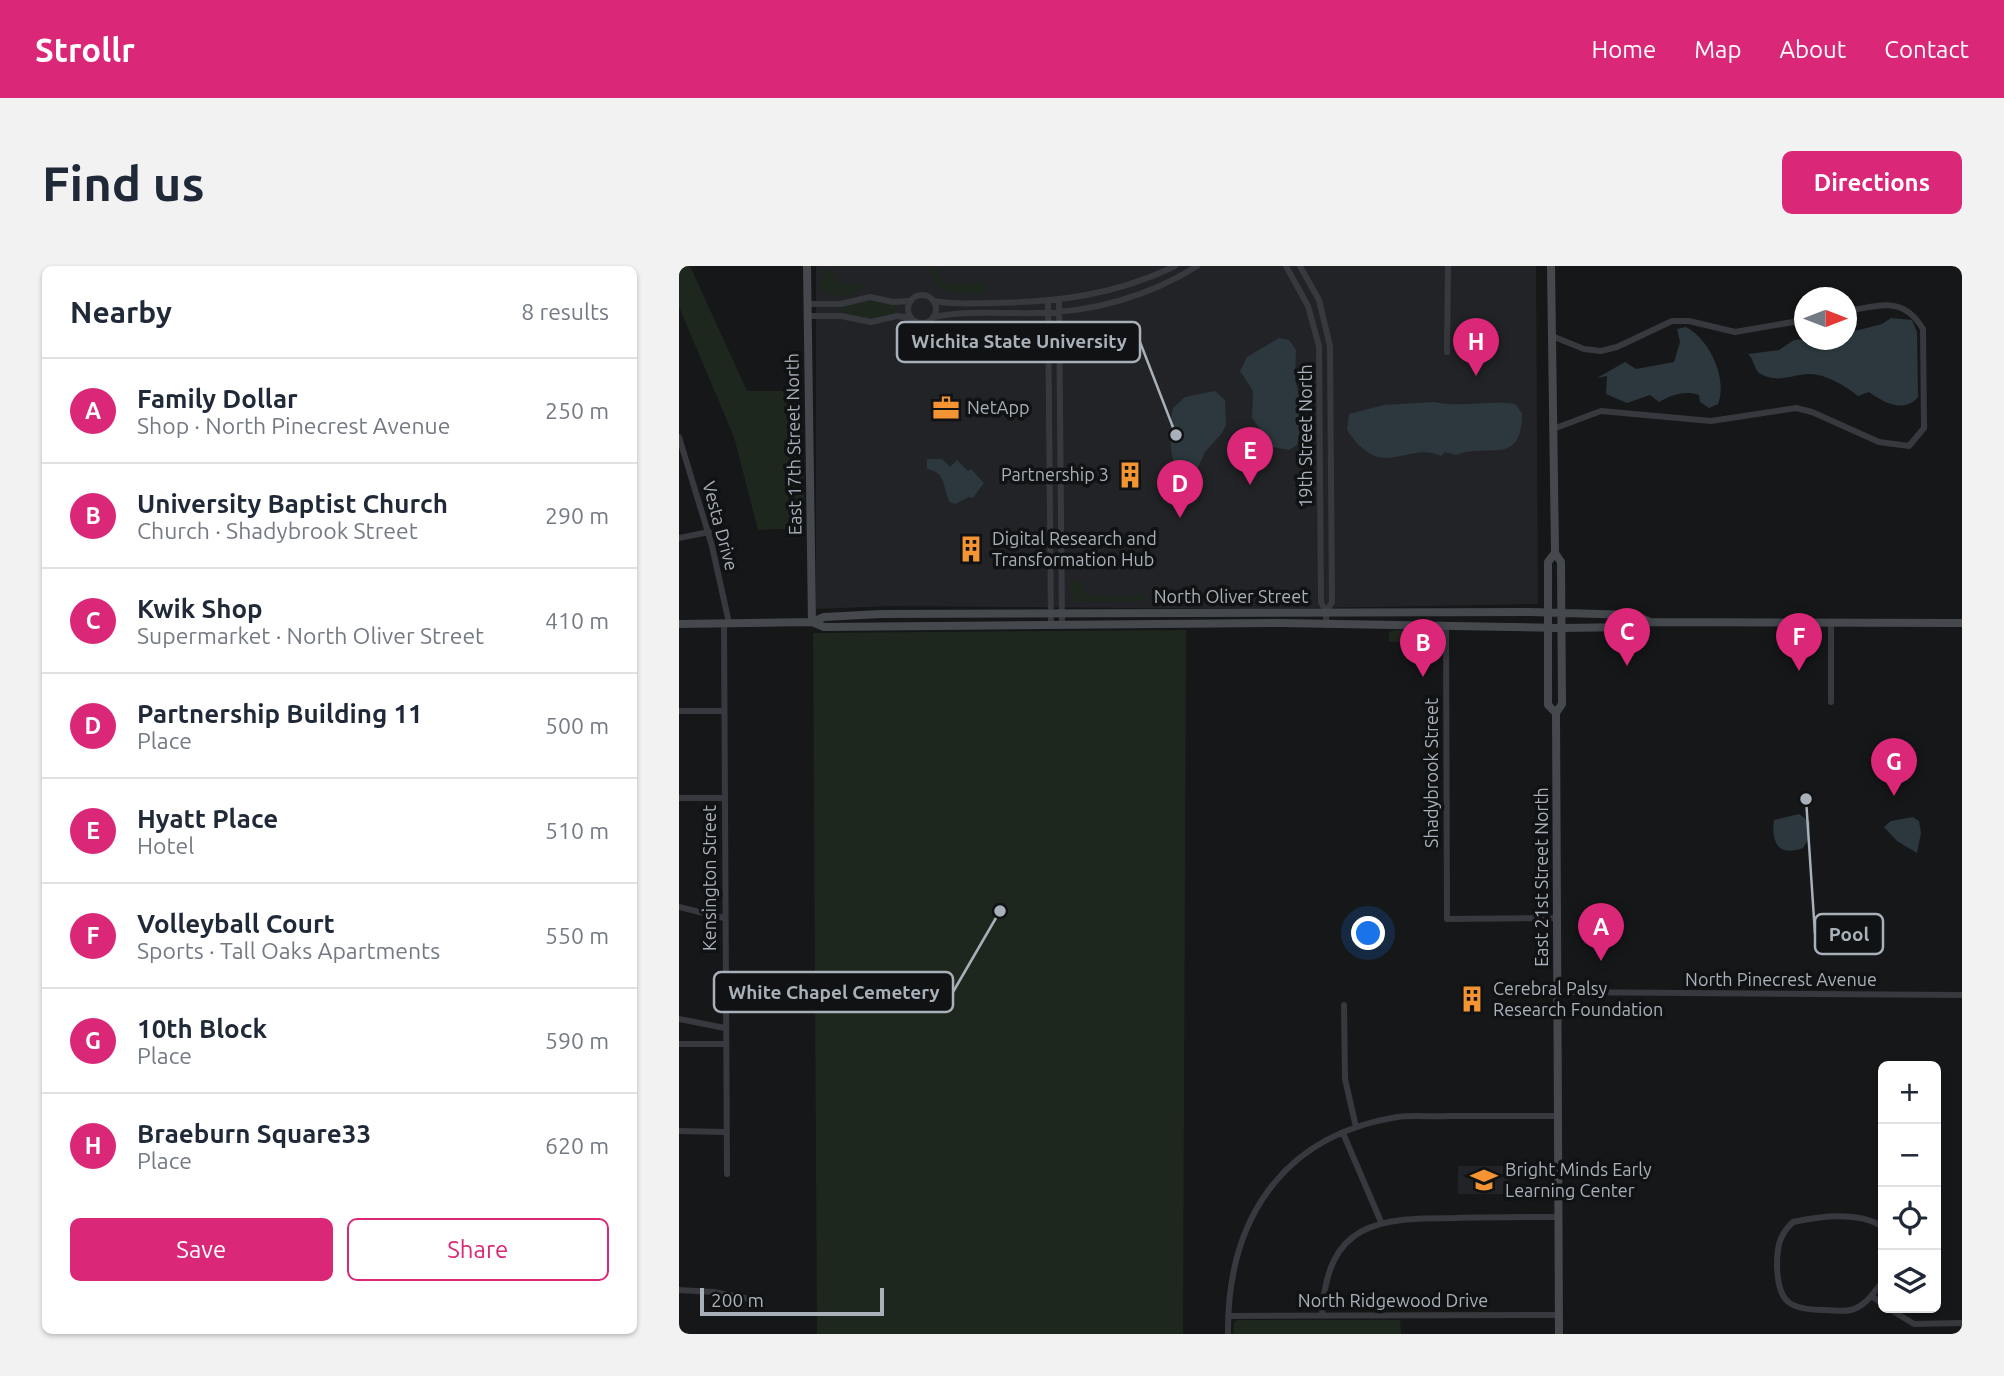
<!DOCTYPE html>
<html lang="en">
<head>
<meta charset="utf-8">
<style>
  body { margin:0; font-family:Ubuntu,sans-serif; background:#f2f2f3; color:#1f2937 }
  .controls { position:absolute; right:21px; bottom:21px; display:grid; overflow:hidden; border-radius:10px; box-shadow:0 2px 5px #0004 }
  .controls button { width:63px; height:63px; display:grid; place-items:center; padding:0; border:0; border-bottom:2px solid #e0e1e3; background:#fff; color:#1f2937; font:35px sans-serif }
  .compass { position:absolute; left:1115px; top:21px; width:63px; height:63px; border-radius:50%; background:#fff; box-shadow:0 2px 5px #0004; rotate:90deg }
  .scale { position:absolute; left:21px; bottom:18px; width:184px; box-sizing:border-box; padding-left:7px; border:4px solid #a8b0b9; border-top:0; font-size:19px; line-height:24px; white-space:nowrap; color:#a8b0b9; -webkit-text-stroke:5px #111214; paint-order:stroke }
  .you { position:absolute; left:690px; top:668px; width:24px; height:24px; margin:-18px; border:5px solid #fff; border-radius:50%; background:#1a73e8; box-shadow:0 0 0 10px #1a73e833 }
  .badge { display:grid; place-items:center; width:46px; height:46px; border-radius:50%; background:#db2777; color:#fff; font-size:23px; font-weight:700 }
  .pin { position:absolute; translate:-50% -58px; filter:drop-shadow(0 2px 4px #0008) }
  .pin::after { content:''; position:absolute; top:37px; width:24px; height:21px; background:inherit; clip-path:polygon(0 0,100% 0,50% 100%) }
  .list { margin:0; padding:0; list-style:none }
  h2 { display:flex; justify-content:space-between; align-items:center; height:91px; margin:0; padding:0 28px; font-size:30px }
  h2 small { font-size:23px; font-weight:400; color:#747a83 }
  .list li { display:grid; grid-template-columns:46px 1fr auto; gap:21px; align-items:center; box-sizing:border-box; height:105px; padding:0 28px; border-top:2px solid #e0e1e3 }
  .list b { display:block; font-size:26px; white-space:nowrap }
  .list p { margin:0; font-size:23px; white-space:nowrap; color:#747a83 }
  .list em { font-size:23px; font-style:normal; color:#747a83 }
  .actions { display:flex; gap:14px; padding:21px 28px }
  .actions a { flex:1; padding:16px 0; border:2px solid #db2777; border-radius:10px; text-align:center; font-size:24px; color:#db2777 }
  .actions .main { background:#db2777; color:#fff }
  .icon { flex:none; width:38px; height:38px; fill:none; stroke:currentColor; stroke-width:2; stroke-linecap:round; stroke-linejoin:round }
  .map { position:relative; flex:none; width:1283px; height:1068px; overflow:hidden; border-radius:10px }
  header { display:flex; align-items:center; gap:42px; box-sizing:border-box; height:98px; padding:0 35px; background:#db2777; color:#fff }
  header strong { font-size:33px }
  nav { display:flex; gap:38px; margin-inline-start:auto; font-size:24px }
  .intro { display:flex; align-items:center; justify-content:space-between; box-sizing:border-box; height:168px; padding:0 42px }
  h1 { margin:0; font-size:49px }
  .button { padding:18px 32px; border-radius:10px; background:#db2777; color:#fff; font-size:24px; font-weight:700 }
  main { display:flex; gap:42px; padding:0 42px }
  aside { flex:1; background:#fff; border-radius:10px; box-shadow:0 2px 5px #0004 }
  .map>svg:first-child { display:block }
</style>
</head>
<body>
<header>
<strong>Strollr</strong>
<nav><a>Home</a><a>Map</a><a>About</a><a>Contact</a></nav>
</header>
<div class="intro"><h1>Find us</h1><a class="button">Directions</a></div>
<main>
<aside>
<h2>Nearby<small>8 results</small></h2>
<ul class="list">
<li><span class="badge">A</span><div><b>Family Dollar</b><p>Shop · North Pinecrest Avenue</p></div><em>250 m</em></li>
<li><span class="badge">B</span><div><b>University Baptist Church</b><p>Church · Shadybrook Street</p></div><em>290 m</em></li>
<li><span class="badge">C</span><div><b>Kwik Shop</b><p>Supermarket · North Oliver Street</p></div><em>410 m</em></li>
<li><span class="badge">D</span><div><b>Partnership Building 11</b><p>Place</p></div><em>500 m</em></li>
<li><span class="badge">E</span><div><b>Hyatt Place</b><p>Hotel</p></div><em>510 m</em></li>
<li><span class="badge">F</span><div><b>Volleyball Court</b><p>Sports · Tall Oaks Apartments</p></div><em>550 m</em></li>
<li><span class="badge">G</span><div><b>10th Block</b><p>Place</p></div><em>590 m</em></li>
<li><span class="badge">H</span><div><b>Braeburn Square33</b><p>Place</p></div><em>620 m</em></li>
</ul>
<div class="actions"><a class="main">Save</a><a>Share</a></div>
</aside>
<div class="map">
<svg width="1283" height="1068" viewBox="0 0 1283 1068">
  <rect width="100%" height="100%" fill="#161719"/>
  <!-- built -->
  <path fill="#222326" d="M 137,0 L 857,0 L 859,338 L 571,343 L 211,340 L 137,343 Z
    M 779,900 L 830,900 L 831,928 L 779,928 Z"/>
  <!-- green -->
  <path fill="#1e271e" d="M 0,0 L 11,0 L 68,125 L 123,125 L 125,262 L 79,264 L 55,171 L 0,41 Z
    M 250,0 L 257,3 L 265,18 L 308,17 L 309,26 C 286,28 254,31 250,0 Z
    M 147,4 L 151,4 L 160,18 L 186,18 L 187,21 L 162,31 L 144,27 L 140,16 Z
    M 191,34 L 217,39 L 217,47 L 187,53 L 163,47 L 163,41 Z
    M 390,315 L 401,315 L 405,327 L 412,330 L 465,330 L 468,335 L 393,336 Z
    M 507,364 L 504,1068 L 138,1068 L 134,367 Z
    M 716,364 L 755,366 L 762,375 L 710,376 L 710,366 Z
    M 558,1054 L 721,1054 L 722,1068 L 554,1068 L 555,1056 Z"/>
  <!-- water -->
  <path fill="#2c383d" d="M 1212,52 L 1233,54 L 1238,66 L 1239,131 C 1225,148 1204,136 1190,126 L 1179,130 C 1167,120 1145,107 1129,108 C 1110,109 1099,118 1080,107 C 1075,103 1075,93 1069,88 L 1100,84 L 1115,74 L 1125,73 L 1168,74 L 1168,67 L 1203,58 Z
    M 1007,61 C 1030,73 1049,112 1039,138 L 1030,142 L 1021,136 L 1020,129 C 1006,124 992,129 980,136 L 971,129 L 948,137 L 927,128 L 928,110 L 918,112 L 946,96 L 957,103 L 995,96 L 1001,76 L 998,63 Z
    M 600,72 L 610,74 L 617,84 L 616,113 L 624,147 L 618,179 L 610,184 L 593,181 L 573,152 L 574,125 L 561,105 L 568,91 Z
    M 536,125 L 546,134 L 547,159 L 543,167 L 526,186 L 517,206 L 503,210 C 489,200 490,158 494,142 L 506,131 Z
    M 755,136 C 780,142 809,134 836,138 L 843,147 C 843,202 809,176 777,189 L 766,186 L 762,190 C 727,174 704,218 668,164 L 670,148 L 705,139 Z
    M 248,193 L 263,193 L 271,201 L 278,194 L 289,205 L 292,203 L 305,217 L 294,232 L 290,231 L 276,238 L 271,236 C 263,222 268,206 248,203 Z
    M 1120,548 L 1131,556 L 1130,572 L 1124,582 C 1099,591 1092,576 1095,554 Z
    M 1234,551 L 1240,555 L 1242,567 L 1238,587 L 1218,575 L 1205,561 L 1212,555 Z"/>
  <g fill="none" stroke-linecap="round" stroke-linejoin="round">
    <!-- street -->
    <path stroke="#37393e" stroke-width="6" d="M 607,0 L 629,40 L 640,80 L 642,336 L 647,346
      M 621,0 L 640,34 L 651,80 L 653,336 L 647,346 L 647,359
      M229 43a14 14 0 1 1 28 0a14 14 0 1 1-28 0Z
      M 380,34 L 383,359
      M 255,35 C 274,39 294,37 314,37 C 379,36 437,29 496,0
      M 369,35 L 372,359
      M 129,38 L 162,38 L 191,31 L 214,36 L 230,35
      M 129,50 L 162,50 L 192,56 L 218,50 L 232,52
      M 255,51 C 288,44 324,48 358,47 C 414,46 471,30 518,0
      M 873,70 L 905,83 L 922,85 L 938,81 L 993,55 L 1010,55 L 1056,66 L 1126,54
      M 768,86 L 769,0
      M 874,163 L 922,145 L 1032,155 L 1117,142 L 1133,146 L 1200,176 L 1230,180 L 1245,162 L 1244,63 C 1224,29 1200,40 1168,45
      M 0,171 L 33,280 L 50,357
      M 0,272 L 30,266
      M 1152,356 L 1152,436
      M 45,357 L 48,908
      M 767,360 L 768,653 L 879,652
      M 0,445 L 44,445
      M 0,532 L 45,532
      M 0,641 L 45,652
      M 879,726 L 1283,729
      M 665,739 L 666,813 L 677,861
      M 0,753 L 46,762
      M 0,778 L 46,778
      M 0,865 L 46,866
      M 664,867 L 702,956
      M 1204,961 C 1180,945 1141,950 1114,956 C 1100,969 1098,981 1098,1000 C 1099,1035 1109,1044 1145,1044 C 1153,1044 1165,1046 1172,1044 C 1187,1040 1195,1026 1204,1015
      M 0,1024 L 34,1026 L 81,1035
      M 1194,1031 L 1204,1038
      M 1209,1042 L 1235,1058 L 1283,1057
      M 643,1049 C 648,956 698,952 776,952 C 811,951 845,951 879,951
      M 549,1050 L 879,1049
      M 549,1068 C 548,955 602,870 718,851 C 735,849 754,851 771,850 C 807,850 842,850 878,850"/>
    <!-- secondary -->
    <path stroke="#45494e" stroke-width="8" d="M 128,0 L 133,356
      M 872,0 L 876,287 L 882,296 L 883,438 L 877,447 L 880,1068
      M 876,287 L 869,296 L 869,439 L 877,447
      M 133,356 L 145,361 L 601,357 L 883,362 L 955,361 L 971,356 L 1283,357
      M 0,358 L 133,356 L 145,351 L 202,348 L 851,346 L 955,349 L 971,356"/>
  </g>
  <!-- icons -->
  <defs>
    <g id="office-bare" transform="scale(2.1)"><path d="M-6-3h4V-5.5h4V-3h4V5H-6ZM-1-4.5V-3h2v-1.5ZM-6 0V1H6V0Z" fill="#f49433" stroke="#111214" stroke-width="2.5" paint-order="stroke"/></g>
    <g id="building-bare" transform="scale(2.1)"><path d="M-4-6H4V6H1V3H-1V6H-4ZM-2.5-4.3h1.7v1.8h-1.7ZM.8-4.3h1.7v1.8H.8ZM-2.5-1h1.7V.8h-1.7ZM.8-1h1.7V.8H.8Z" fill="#f49433" stroke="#111214" stroke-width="2.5" paint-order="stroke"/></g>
    <g id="school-bare" transform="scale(2.1)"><path d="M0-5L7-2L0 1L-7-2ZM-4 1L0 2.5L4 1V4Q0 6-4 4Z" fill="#f49433" stroke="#111214" stroke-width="2.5" paint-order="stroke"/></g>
  </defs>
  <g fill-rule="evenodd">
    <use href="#office-bare" x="267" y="142"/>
    <use href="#building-bare" x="451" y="209"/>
    <use href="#building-bare" x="292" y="283"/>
    <use href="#building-bare" x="793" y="733"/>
    <use href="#school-bare" x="805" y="914"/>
  </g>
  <g text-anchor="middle" stroke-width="7" stroke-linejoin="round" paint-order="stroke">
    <!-- poi labels -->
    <g font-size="18" fill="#a8b0b9" stroke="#111214" text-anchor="start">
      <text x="288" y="148">NetApp</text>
      <text x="430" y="215" text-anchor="end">Partnership 3</text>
      <text x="313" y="279">Digital Research and<tspan x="313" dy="21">Transformation Hub</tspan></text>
      <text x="814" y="729">Cerebral Palsy<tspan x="814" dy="21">Research Foundation</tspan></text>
      <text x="826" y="910">Bright Minds Early<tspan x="826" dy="21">Learning Center</tspan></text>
    </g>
    <!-- street labels -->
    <g font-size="18" fill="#a8b0b9" stroke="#111214">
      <text transform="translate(627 170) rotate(-90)" y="6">19th Street North</text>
      <text transform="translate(115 178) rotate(-91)" y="6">East 17th Street North</text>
      <text transform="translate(41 260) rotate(75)" y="6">Vesta Drive</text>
      <text x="552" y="337">North Oliver Street</text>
      <text transform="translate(753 507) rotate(-90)" y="6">Shadybrook Street</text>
      <text transform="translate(863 611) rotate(-90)" y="6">East 21st Street North</text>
      <text transform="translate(31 612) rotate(-90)" y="6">Kensington Street</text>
      <text x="1102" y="720">North Pinecrest Avenue</text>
      <text x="714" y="1041">North Ridgewood Drive</text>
    </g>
  </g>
  <!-- callouts -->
  <path fill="none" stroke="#a8b0b9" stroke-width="2.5" d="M497 169L461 76M1127 533L1136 668M321 645L274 726"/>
  <g fill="#a8b0b9" stroke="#111214" stroke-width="2.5">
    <circle cx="497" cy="169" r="7"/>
    <circle cx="1127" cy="533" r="7"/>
    <circle cx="321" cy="645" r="7"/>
  </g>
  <g fill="#111214" stroke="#a8b0b9" stroke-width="2.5">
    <rect x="218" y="56" width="243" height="40" rx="7"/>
    <rect x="1136" y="648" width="68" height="40" rx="7"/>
    <rect x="35" y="706" width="239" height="40" rx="7"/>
  </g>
  <g font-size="19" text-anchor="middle" font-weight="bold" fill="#a8b0b9">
    <text x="340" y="82">Wichita State University</text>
    <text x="1170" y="675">Pool</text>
    <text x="155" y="733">White Chapel Cemetery</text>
  </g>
</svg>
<div class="controls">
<button>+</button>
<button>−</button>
<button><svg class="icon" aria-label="locate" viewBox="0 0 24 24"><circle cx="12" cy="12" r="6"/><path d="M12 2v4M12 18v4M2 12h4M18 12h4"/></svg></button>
<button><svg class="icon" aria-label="layers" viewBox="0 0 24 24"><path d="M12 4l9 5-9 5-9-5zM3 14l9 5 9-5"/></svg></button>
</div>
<svg class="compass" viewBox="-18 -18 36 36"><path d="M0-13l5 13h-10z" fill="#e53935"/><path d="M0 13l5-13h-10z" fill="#747a83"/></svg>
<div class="scale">200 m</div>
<div class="you"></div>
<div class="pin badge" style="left:922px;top:695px">A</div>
<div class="pin badge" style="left:744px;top:411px">B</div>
<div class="pin badge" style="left:948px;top:400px">C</div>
<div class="pin badge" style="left:501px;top:252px">D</div>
<div class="pin badge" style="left:571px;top:219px">E</div>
<div class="pin badge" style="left:1120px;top:405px">F</div>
<div class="pin badge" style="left:1215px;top:530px">G</div>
<div class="pin badge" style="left:797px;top:110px">H</div>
</div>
</main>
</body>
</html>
